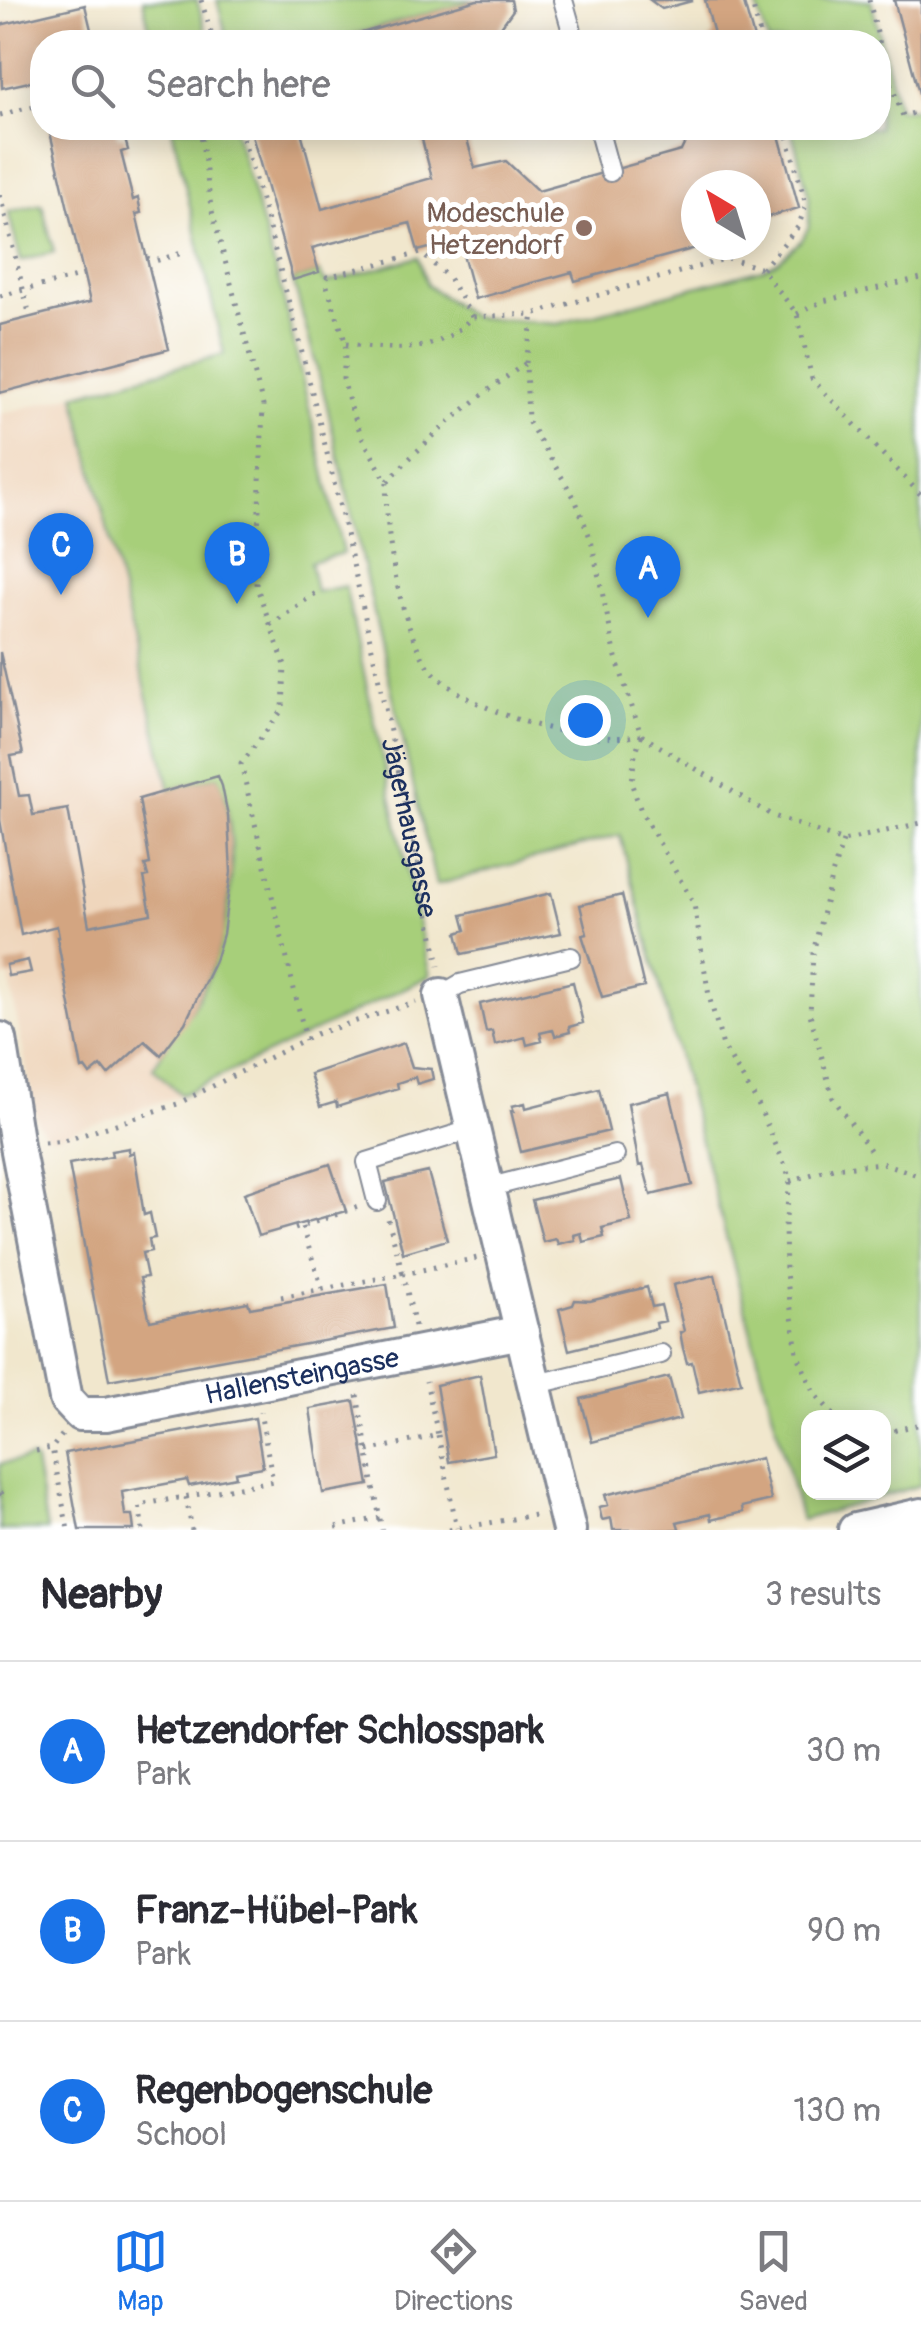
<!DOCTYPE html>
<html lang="en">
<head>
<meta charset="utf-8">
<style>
  body { margin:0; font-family:Pangolin,sans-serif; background:#f7f7f7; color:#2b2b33 }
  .controls { position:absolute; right:30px; bottom:30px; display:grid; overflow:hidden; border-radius:20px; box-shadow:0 5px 25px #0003 }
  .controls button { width:90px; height:90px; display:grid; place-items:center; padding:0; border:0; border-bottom:2px solid #e1e1e2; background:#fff; color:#2b2b33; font:50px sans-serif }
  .compass { position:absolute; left:681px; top:170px; width:90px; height:90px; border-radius:50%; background:#fff; box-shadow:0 5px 25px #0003; rotate:322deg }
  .you { position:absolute; left:585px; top:720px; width:35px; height:35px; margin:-25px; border:8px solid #fff; border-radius:50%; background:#1a73e8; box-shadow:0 0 0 15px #1a73e833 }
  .badge { display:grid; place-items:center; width:65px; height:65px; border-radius:50%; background:#1a73e8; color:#fff; font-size:32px; font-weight:700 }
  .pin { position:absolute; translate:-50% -82px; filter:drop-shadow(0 2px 5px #0008) }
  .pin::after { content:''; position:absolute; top:52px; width:35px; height:30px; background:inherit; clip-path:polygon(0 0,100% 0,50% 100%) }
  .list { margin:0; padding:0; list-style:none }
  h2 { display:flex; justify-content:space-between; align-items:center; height:130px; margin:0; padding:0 40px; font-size:42px }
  h2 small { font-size:32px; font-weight:400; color:#7c7c81 }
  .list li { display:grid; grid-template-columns:65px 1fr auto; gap:30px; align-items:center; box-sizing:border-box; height:180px; padding:0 40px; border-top:2px solid #e1e1e2 }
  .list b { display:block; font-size:38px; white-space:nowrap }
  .list p { margin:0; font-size:32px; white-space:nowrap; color:#7c7c81 }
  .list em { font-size:32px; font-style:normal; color:#7c7c81 }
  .icon { flex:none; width:55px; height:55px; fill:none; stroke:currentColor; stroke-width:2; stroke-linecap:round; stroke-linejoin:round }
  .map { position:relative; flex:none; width:921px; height:1530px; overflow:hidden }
  .search { position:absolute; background:#fff; box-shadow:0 5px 25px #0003; left:30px; right:30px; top:30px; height:110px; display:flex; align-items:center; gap:25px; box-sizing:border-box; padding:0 35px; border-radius:40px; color:#7c7c81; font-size:38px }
  .sheet { height:670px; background:#fff }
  nav { display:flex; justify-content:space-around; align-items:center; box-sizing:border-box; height:140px; border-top:2px solid #e1e1e2; background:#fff; font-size:28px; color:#7c7c81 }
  nav a { display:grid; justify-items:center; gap:5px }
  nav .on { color:#1a73e8 }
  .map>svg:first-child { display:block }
</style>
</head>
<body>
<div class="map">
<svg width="921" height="1530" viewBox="0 0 921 1530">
  <rect width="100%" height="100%" fill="#fff"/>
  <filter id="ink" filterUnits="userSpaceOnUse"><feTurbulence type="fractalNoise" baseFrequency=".01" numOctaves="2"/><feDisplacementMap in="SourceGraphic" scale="20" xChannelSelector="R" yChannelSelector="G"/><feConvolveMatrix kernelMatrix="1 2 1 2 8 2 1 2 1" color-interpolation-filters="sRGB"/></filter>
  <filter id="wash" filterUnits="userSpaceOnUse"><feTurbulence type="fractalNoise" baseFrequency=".0048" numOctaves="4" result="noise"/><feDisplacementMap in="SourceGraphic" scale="40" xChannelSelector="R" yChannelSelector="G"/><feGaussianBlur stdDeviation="2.25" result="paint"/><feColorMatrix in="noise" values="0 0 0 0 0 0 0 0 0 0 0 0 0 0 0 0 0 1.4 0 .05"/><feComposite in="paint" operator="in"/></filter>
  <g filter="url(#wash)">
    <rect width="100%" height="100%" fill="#f1e7cd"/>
    <!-- built -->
    <path fill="#efd6bc" d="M 75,395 L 170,789 L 218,776 L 228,816 L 231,872 L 223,934 L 215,961 L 185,1023 L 153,1068 L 181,1095 L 55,1137 L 48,1136 L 37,1123 L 9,977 L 0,978 L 0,414 Z"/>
    <!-- green -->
    <path fill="#a7cf7a" stroke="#617f6c" stroke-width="2.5" fill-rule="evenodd" d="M 143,0 L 197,0 L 209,42 L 152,42 Z
      M 217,0 L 477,0 L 326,42 L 263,42 L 261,37 L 228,42 Z
      M 755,0 L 871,0 L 898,109 L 921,109 L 921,1485 L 801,1520 L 620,835 L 436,885 L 326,402 L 293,280 L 319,272 L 326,283 L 418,257 L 427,285 L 472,317 L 558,324 L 762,269 L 777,262 L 802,240 L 809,226 L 809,197 L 791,128 L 878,128 L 878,42 L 768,42 ZM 808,1418 L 884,1418 L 884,1492 L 808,1492 Z
      M 172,128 L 234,128 L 282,292 L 343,553 L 310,562 L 316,592 L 345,586 L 430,976 L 181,1095 L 153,1068 C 169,1041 189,1017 203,989 C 233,925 242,843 218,776 L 170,790 L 75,395 L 224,354 Z
      M 42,204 L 54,252 L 21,261 L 8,212 Z
      M 31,1458 L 35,1462 L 47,1530 L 0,1530 L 0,1464 Z"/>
    <g id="blocks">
      <!-- building -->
      <path fill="#d3a581" d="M 477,0 L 511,0 L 513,10 L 490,42 L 330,42 Z
        M 650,0 L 692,0 L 692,1 L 662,9 Z
        M 705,0 L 743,0 L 755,42 L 709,42 L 714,34 Z
        M 894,0 L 921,0 L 921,97 L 920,97 Z
        M 85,5 L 94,42 L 42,42 L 42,94 L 38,80 L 2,88 L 0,25 Z
        M 49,128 L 115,128 L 118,137 L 124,136 L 128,150 L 121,152 L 133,200 L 138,198 L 141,213 L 136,214 L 169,349 L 0,393 L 0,325 L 90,302 Z
        M 250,128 L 300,128 L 322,209 L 432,178 L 419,128 L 469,128 L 465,132 L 475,168 L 506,161 L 538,191 L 681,151 L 692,128 L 777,128 L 799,208 L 756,220 L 756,185 L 696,185 L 696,248 L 575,281 L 572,272 L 475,299 L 459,240 L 418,251 L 410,223 L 312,248 L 319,272 L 293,280 Z
        M 0,652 L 23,754 L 11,756 L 19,796 L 29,795 L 33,815 L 68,809 L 89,926 L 151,914 L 144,877 L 148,876 L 145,865 L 150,864 L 139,799 L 218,776 L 222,786 L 228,816 L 231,872 L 223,934 L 215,961 L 185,1023 L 161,1055 L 145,1041 L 108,1075 L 101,1066 L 90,1075 L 85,1068 L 82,1069 L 57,937 L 59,937 L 57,926 L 21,935 L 0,820 Z
        M 551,893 L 561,933 L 462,954 L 457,933 L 466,930 L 462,915 Z
        M 622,895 L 644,987 L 602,997 L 582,935 L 587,934 L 580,905 Z
        M 28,960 L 31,972 L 8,976 L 6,965 Z
        M 573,982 L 583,1023 L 569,1027 L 570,1032 L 555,1036 L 553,1030 L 540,1033 L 542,1041 L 527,1045 L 525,1037 L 495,1045 L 492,1031 L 486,1032 L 480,1004 Z
        M 404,1043 L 412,1067 L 431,1069 L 433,1079 L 417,1084 L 415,1077 L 397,1083 L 398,1088 L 337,1107 L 336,1102 L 320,1107 L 310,1074 Z
        M 599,1089 L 609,1131 L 521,1152 L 511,1111 L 514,1111 L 512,1106 L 525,1103 L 526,1108 Z
        M 670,1093 L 692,1185 L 651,1195 L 643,1165 L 639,1166 L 628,1103 Z
        M 129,1148 L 129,1154 L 134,1152 L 144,1215 L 150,1213 L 155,1238 L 149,1239 L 151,1251 L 142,1253 L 147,1277 L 140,1278 L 150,1321 L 248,1302 L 250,1308 L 387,1284 L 394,1328 L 109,1380 L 69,1164 L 112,1156 L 111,1151 Z
        M 330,1164 L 346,1211 L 258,1236 L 244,1193 Z
        M 428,1172 L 447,1240 L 403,1253 L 385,1182 Z
        M 621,1179 L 631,1221 L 602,1228 L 604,1237 L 583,1242 L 581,1233 L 574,1235 L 575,1240 L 558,1244 L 556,1239 L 543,1242 L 532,1200 Z
        M 715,1275 L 741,1382 L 699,1392 L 692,1362 L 687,1363 L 683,1348 L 680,1332 L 684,1331 L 673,1285 Z
        M 647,1287 L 652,1307 L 661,1305 L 665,1321 L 656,1323 L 657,1328 L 569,1350 L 559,1309 L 573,1305 L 575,1300 L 590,1301 Z
        M 480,1375 L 494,1454 L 449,1462 L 436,1385 Z
        M 669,1377 L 680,1419 L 592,1442 L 581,1399 Z
        M 354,1401 L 369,1485 L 323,1493 L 310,1409 Z
        M 255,1418 L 263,1467 L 235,1472 L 236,1477 L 189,1486 L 187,1480 L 122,1492 L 125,1515 L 132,1515 L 134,1530 L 79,1530 L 65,1453 Z
        M 761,1458 L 771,1500 L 742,1507 L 743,1512 L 711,1520 L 710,1514 L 677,1522 L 679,1528 L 670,1530 L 613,1530 L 611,1518 L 602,1520 L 599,1507 L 608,1505 L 605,1495 Z"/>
    </g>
  </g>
  <g filter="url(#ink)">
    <use href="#blocks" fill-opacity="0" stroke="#868b96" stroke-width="2.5"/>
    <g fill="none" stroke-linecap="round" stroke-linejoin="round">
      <!-- service casing -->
      <g stroke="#868b96" stroke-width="22">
        <path id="service" d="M 563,0 L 575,42
          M 598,128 L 610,172
          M 441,995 L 460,984 L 571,957
          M 487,1188 L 615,1155
          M 377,1201 L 367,1162 L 473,1129
          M 533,1385 L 661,1354"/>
      </g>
      <!-- minor casing -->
      <g stroke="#868b96" stroke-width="38">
        <g id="minor">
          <path d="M 441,995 L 569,1530"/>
          <path id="s2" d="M 0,1039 L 17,1146 L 66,1399 L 80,1414 L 106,1414 L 522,1332"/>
          <path d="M 855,1530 L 921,1515"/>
        </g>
      </g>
      <!-- path -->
      <g stroke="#868b96" stroke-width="5" stroke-dasharray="2.5 8" stroke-linecap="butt">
        <path d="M 201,0 L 214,42"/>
        <path d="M 751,0 L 762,42"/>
        <path d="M 869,0 L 887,74 L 878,76"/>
        <path d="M 887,74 L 903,116 L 921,111"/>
        <path d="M 0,115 L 42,104"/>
        <path d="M 200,128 L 211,207 L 263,406 L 256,585 L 285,665 L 283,709 L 241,764 L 306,1040"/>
        <path id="s1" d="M 240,128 C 322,403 381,684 439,966"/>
        <path d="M 0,195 L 30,317"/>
        <path d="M 147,258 L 155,261 L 182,253"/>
        <path d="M 762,269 L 798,227 L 806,205 L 785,128"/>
        <path d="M 0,296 L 84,275"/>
        <path d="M 797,314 L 823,301 L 921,278"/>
        <path d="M 472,317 L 449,278 L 421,253 L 327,277 L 326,283 L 346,344 L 343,379 L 350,405 L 362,437 L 387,482 C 429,436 475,399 526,363 L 528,421 L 575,499 L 591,540 L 616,657 L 641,735 L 771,815 L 843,841 L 921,823"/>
        <path d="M 346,344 C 396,349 435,357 472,317 L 533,314 L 728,258 L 762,269 L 797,314 L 812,379 L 921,495"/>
        <path d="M 526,363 L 533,314"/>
        <path d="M 387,482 C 383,529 401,638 434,673 C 473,714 587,747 641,735"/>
        <path d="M 270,625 L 316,593"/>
        <path d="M 641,735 L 634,759 L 632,785 L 641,811 L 694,904 L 709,996 L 723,1046 L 757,1102 L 786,1168 L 790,1181 L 785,1226 L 786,1273 L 797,1353 L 813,1391 L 836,1418"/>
        <path d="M 843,841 L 831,878 L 813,953 L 810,1014 L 833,1098 L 873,1154"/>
        <path d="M 44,1143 L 64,1141 L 177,1104 L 316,1034 L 416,1002"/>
        <path d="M 790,1181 L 833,1168 L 882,1163 L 921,1176"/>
        <path d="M 302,1227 L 322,1288"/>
        <path d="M 295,1229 L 358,1207"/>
        <path d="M 281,1297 L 403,1274 L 388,1219"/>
        <path d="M 415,1326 L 403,1274 L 477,1258"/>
        <path d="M 357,1395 L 382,1530"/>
        <path d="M 884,1433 L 921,1424"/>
        <path d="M 62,1435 L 52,1448 L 68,1530"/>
        <path d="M 438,1435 L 457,1528"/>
        <path d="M 36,1451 L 52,1448"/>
        <path d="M 368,1451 L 438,1435 L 426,1381"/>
        <path d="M 0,1493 L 5,1498"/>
        <path d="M 186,1497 L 192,1530"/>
        <path d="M 336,1527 L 380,1518"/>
        <path d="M 143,1530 L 139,1505 L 273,1481 L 260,1412"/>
        <path d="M 449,1530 L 535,1515"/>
      </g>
      <!-- service -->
      <use href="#service" stroke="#fff" stroke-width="18"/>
      <!-- minor -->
      <use href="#minor" stroke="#fff" stroke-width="32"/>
    </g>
  </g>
  <!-- markers -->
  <circle fill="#8d6e63" stroke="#fff" stroke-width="4" cx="584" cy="228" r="10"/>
  <g text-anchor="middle" stroke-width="10" stroke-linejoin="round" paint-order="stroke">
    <!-- education labels -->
    <g font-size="28" fill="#785e54" stroke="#fff" text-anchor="end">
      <text x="564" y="222">Modeschule<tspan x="564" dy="32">Hetzendorf</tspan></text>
    </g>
    <!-- street labels -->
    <g font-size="28" fill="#1b2f5e" stroke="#fff">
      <text dy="10" stroke="none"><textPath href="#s1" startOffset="720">Jägerhausgasse</textPath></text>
      <text dy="10" stroke="none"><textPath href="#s2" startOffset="612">Hallensteingasse</textPath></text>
    </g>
  </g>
</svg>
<div class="controls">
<button><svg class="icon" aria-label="layers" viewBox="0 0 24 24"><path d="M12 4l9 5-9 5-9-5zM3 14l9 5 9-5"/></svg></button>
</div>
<svg class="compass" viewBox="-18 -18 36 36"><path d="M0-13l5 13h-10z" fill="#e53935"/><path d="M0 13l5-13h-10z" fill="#7c7c81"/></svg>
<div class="you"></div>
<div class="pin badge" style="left:648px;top:618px">A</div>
<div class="pin badge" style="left:237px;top:604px">B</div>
<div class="pin badge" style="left:61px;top:595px">C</div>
<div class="search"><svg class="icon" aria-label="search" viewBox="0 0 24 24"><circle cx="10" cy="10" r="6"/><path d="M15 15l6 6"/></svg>Search here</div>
</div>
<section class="sheet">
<h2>Nearby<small>3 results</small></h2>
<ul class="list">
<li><span class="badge">A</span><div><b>Hetzendorfer Schlosspark</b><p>Park</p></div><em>30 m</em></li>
<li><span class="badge">B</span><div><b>Franz-Hübel-Park</b><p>Park</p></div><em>90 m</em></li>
<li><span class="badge">C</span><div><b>Regenbogenschule</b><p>School</p></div><em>130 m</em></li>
</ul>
</section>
<nav>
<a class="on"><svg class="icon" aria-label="map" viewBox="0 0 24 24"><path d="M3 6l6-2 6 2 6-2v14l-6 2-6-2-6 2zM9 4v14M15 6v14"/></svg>Map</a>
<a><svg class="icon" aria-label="directions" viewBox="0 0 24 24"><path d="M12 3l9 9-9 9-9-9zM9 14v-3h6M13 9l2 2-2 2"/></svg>Directions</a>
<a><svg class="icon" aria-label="saved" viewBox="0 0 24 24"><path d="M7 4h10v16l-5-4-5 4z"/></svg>Saved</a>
</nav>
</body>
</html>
